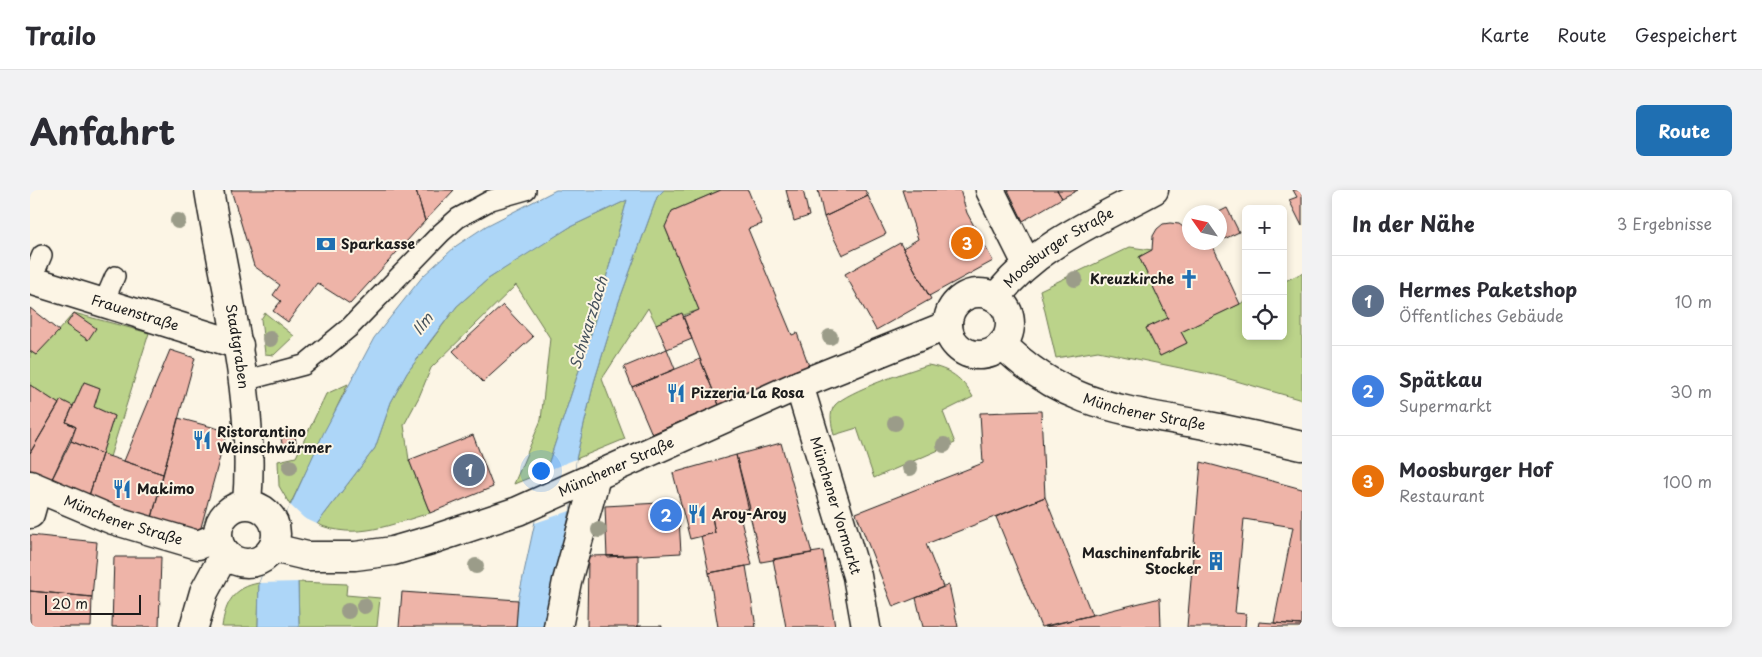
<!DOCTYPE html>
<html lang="de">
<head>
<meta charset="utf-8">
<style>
  body { margin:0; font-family:"Playpen Sans",sans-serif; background:#f2f2f3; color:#2b2b33 }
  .controls { position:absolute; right:15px; top:15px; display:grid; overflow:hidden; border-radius:8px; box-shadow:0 2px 8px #0003 }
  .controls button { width:45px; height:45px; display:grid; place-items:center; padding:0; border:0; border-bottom:1px solid #e1e1e2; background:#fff; color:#2b2b33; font:25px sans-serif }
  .compass { position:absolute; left:1152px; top:15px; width:45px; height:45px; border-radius:50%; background:#fff; box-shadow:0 2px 8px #0003; rotate:304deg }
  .scale { position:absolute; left:15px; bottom:12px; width:96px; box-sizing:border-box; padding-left:5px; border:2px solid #1c1c1c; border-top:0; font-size:14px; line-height:18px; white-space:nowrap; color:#1c1c1c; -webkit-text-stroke:4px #fcf5e5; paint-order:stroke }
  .you { position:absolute; left:510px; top:280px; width:18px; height:18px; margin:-12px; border:4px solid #fff; border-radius:50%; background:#1a73e8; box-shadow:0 0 0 8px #1a73e833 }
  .badge { display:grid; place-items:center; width:32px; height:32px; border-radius:50%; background:#1f6fb2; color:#fff; font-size:16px; font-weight:700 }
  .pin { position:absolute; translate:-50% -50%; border:2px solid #fff; box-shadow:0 1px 5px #0006 }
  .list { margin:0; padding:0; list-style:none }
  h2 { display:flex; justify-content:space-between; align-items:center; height:65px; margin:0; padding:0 20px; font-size:21px }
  h2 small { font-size:16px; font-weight:400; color:#7c7c81 }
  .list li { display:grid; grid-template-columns:32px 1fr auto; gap:15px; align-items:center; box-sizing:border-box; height:90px; padding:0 20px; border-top:1px solid #e1e1e2 }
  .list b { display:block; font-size:19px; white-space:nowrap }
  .list p { margin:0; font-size:16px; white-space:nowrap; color:#7c7c81 }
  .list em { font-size:16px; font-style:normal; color:#7c7c81 }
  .icon { flex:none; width:28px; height:28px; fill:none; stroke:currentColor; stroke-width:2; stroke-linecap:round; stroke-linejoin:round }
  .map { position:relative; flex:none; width:1272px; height:437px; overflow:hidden; border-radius:8px }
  header { display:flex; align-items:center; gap:30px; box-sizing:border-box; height:70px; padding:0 25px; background:#fff; border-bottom:1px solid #e1e1e2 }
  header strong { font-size:24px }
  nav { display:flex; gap:28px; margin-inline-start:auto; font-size:18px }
  .intro { display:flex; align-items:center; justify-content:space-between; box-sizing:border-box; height:120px; padding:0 30px }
  h1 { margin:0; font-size:35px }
  .button { padding:12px 22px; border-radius:8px; background:#1f6fb2; color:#fff; font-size:18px; font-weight:700 }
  main { display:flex; gap:30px; padding:0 30px }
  aside { flex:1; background:#fff; border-radius:8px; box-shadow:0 2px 8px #0003 }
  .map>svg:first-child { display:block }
</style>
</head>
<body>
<header>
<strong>Trailo</strong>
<nav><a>Karte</a><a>Route</a><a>Gespeichert</a></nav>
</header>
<div class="intro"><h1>Anfahrt</h1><a class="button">Route</a></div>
<main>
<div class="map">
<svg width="1272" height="437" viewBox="0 0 1272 437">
  <rect width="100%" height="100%" fill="#fcf5e5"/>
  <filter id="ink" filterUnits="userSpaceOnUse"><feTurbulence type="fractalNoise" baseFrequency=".02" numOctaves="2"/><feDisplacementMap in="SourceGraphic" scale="10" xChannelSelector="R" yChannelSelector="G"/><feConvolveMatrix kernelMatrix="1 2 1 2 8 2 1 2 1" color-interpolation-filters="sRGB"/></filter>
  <g filter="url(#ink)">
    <!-- green -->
    <path fill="#bbd38a" stroke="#6c7853" d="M 634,0 L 691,0 L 642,21 L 635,37 L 669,120 L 626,134 L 618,118 L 572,189 L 595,249 L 546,269 L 564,192 L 588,114 L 627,7 Z
      M 597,10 L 562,141 L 516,281 L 484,294 L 511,230 L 520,148 L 486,95 L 401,178 L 389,207 L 374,235 L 379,270 L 400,323 C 361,334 327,351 287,334 L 345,258 L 361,212 L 377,183 L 427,116 L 458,89 L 499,62 L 540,37 Z
      M 1100,57 L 1122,60 L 1109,67 L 1138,128 L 1116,138 L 1130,166 L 1157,153 L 1151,142 L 1216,111 L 1216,146 L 1253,146 L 1253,92 L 1272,83 L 1272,210 L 1189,186 L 1068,161 L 1026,168 L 1010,100 Z
      M 44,123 L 119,143 L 80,267 L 72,264 L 84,226 L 64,217 L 70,198 L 54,192 L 43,216 L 31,210 L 29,214 L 0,195 L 0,161 L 6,165 Z
      M 235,123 L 264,146 L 244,165 L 235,164 L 231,129 Z
      M 898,175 C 920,179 932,188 943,207 L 913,222 L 925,253 L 844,288 L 827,238 L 804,245 C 802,236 798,223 805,215 C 818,201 878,181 898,175 Z
      M 318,194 L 260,315 L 249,296 L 248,271 L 266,267 L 296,204 Z
      M 268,392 L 317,394 L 316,405 L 350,408 L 347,437 L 269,437 Z
      M 229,393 L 228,437 L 192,437 C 195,413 204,397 229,393 Z"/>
    <!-- water -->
    <path fill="#add6f8" stroke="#738ca0" d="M 526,0 L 634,0 L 627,7 L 588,114 L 564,192 L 546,269 L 540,321 L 515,437 L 486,437 L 488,410 L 516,281 L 562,141 L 597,10 L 540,37 L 458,89 L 427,116 L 401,150 L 377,183 L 361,212 L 345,258 L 287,334 L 268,392 L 269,437 L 228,437 L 229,393 L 246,347 L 294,242 L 344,148 L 393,86 L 426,56 L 456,36 Z"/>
    <!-- pier -->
    <path fill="#fcf5e5" d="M 546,269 L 540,321 L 505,333 L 516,281 Z
      M 260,315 L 274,328 L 289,335 L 271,392 L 229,393 Z"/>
    <!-- building -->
    <path fill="#eeb4a8" stroke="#1c1c1c" d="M 386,0 L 395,31 L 320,114 L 287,93 L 258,132 L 243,121 L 251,111 L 243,105 L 250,95 L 224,76 L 201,0 Z
      M 386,0 L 424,0 L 395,31 Z
      M 691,0 L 718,0 L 732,34 L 718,39 L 762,145 L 767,143 L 779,176 L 689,215 L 653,127 L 669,120 L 635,37 L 642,21 Z
      M 756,0 L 773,0 L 779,26 L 764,31 Z
      M 788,0 L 835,0 L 838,6 L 794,27 Z
      M 872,0 L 930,0 L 937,23 L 963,71 L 899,106 L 873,58 L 888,49 Z
      M 978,0 L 1027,0 L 1032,8 L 993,31 Z
      M 1027,0 L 1048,0 L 1032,8 Z
      M 1263,0 L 1272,0 L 1272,36 L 1259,10 L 1267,7 Z
      M 838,6 L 856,44 L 812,65 L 794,27 Z
      M 1197,18 L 1209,42 L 1190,51 L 1189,22 Z
      M 1140,33 L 1149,34 L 1160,42 L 1160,52 L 1181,52 L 1210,114 L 1151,142 L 1157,153 L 1130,166 L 1116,138 L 1138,128 L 1109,67 L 1122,60 L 1123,46 L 1127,39 L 1133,34 Z
      M 870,53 L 901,109 L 846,140 L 815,84 Z
      M 473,115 L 503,147 L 453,192 L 423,161 Z
      M 0,118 L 29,141 L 6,165 L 0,161 Z
      M 44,123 L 66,138 L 58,150 L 36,135 Z
      M 652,123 L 662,149 L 637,159 L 626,134 Z
      M 637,159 L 645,179 L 602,197 L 594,177 Z
      M 140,160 L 165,168 L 133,284 L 94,271 Z
      M 670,169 L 689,215 L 622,244 L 602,197 Z
      M 54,192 L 70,198 L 64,217 L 84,226 L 72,264 L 41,251 L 46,237 L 36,232 Z
      M 0,195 L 29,214 L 0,263 Z
      M 31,210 L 43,216 L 36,232 L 46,237 L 20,293 L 0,280 L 0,263 Z
      M 1011,221 L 1015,307 L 896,354 L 913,397 L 863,417 L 826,323 L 953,273 L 950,223 Z
      M 148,228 L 197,241 L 170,341 L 122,328 Z
      M 443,245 L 463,297 L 400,323 L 379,270 Z
      M 265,246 L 267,258 L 253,259 L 251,248 Z
      M 41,251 L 72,264 L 58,309 L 20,293 Z
      M 751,253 L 782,363 L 731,372 L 706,265 Z
      M 72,264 L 133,284 L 122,328 L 58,309 Z
      M 706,265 L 720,318 L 682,327 L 685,343 L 660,349 L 643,283 Z
      M 1171,272 L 1272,299 L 1272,435 L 1244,433 L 1263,337 L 1214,329 L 1205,423 L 1216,424 L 1215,437 L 1157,437 Z
      M 1015,307 L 1062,425 L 1011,437 L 966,327 Z
      M 648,312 L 651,363 L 577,367 L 575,316 Z
      M 709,321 L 722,375 L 679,383 L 671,346 L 685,343 L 682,327 Z
      M 0,345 L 67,352 L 62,407 L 0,401 Z
      M 793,361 L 805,437 L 756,437 L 743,369 Z
      M 608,365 L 608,437 L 557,437 L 558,366 Z
      M 84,367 L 131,367 L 129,437 L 82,437 Z
      M 716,376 L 726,437 L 688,437 L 679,383 Z
      M 919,395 L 928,437 L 893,437 L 886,408 Z
      M 0,401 L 62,407 L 61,437 L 0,437 Z
      M 372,402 L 488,410 L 486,437 L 369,437 Z
      M 1130,408 L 1131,437 L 1014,437 Z
      M 1229,432 L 1272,435 L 1272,437 L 1228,437 Z
      M 607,436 L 632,436 L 632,437 L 608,437 Z"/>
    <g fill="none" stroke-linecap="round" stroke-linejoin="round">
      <!-- lane casing -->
      <g stroke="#1c1c1c" stroke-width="22">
        <path id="lane" d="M 1,91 L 12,65
          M 73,114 L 85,86
          M 214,191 L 274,175 L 320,137 L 411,43 L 428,28 L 461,10 L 496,0"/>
      </g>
      <!-- street casing -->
      <g stroke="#1c1c1c" stroke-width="31">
        <g id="street">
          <path d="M 960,0 L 997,74"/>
          <path id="s1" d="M 0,90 L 209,155"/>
          <path id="s2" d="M 769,195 L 827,386 L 836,437"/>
          <path id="s3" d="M 0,295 L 83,330 L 168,355 L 188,347"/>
          <path d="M 0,324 L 7,299"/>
          <path d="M 528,437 L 537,391 L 566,287"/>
        </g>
      </g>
      <!-- secondary casing -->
      <g stroke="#1c1c1c" stroke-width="31">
        <g id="secondary">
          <path id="s4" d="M 179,0 C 196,105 226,206 217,314"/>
          <circle cx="949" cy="134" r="31"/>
          <path id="s5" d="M 966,108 C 1004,56 1069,30 1124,0"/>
          <path id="s6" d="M 972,154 C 1031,213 1086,219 1164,233 C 1200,240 1236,248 1272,256"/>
          <circle cx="217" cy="344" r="29"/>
          <path id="s7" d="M 243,358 L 277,366 L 325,366 L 363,361 L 401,350 L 488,321 L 769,195 L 918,135"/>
          <path d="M 164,437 L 174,402 L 195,363"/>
        </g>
      </g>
      <!-- lane -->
      <use href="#lane" stroke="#fcf5e5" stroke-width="19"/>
      <!-- street -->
      <use href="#street" stroke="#fcf5e5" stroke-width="28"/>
      <!-- secondary -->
      <use href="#secondary" stroke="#fcf5e5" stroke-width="28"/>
    </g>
    <!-- trees -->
    <g fill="#9b9c89">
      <circle cx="148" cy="31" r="8"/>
      <circle cx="1045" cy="89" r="8"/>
      <circle cx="800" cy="147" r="8"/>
      <circle cx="240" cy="149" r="8"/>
      <circle cx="865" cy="233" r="8"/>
      <circle cx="914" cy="255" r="8"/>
      <circle cx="260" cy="277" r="8"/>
      <circle cx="880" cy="278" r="8"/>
      <circle cx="569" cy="340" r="8"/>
      <circle cx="446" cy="376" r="8"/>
      <circle cx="334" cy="416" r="8"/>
      <circle cx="318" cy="421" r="8"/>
    </g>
  </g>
  <!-- icons -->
  <defs>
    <g id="bank-bare" transform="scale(1.5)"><path d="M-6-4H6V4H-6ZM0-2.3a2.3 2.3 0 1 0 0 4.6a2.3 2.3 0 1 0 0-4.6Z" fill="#1f6fb2" stroke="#fcf5e5" stroke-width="2.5" paint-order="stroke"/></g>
    <g id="church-bare" transform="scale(1.5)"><path d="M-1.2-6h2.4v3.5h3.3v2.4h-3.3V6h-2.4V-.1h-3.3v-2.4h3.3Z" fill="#1f6fb2" stroke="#fcf5e5" stroke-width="2.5" paint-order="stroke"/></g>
    <g id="restaurant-bare" transform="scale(1.5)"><path d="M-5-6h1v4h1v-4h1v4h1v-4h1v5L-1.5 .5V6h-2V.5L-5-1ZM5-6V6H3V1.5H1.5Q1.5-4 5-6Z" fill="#1f6fb2" stroke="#fcf5e5" stroke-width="2.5" paint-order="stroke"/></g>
    <g id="building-bare" transform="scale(1.5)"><path d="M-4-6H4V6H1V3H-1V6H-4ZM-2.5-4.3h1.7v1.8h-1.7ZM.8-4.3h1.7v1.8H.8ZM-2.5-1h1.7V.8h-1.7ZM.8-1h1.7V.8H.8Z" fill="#1f6fb2" stroke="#fcf5e5" stroke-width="2.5" paint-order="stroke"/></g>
  </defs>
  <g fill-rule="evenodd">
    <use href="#bank-bare" x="296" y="54"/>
    <use href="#church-bare" x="1159" y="89"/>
    <use href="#restaurant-bare" x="646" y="203"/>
    <use href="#restaurant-bare" x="172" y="250"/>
    <use href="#restaurant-bare" x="92" y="299"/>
    <use href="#restaurant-bare" x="667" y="324"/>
    <use href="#building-bare" x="1186" y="371"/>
  </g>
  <g text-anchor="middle" stroke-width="4" stroke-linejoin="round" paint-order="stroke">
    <!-- poi labels -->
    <g font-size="14" font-weight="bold" fill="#1c1c1c" stroke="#fcf5e5" text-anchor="start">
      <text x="311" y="59">Sparkasse</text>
      <text x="1144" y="94" text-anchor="end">Kreuzkirche</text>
      <text x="661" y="208">Pizzeria La Rosa</text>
      <text x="187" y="247">Ristorantino<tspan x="187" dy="16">Weinschwärmer</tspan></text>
      <text x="107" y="304">Makimo</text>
      <text x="682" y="329">Aroy-Aroy</text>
      <text x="1171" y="368" text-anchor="end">Maschinenfabrik<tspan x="1171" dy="16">Stocker</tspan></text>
    </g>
    <!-- street labels -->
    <g font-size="14" fill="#1c1c1c" stroke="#fcf5e5">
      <text dy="5" stroke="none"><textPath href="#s5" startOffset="81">Moosburger Straße</textPath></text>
      <text dy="5" stroke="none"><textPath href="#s1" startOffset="110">Frauenstraße</textPath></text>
      <text dy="5" stroke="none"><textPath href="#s4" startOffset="159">Stadtgraben</textPath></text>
      <text dy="5" stroke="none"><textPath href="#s6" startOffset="161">Münchener Straße</textPath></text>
      <text dy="5" stroke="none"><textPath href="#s7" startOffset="360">Münchener Straße</textPath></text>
      <text dy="5" stroke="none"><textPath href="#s2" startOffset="126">Münchener Vormarkt</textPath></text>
      <text dy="5" stroke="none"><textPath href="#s3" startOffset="100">Münchener Straße</textPath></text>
    </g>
    <!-- water labels -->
    <g font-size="15" font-style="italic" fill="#48545e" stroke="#fcf5e5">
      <text transform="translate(559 133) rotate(-73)" y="5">Schwarzbach</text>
      <text transform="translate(393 134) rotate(-52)" y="5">Ilm</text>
    </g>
  </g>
</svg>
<div class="controls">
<button>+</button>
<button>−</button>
<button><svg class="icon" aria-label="locate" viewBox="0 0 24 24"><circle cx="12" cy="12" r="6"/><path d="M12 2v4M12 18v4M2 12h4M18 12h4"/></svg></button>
</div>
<svg class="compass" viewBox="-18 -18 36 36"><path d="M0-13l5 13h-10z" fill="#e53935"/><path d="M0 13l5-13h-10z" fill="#7c7c81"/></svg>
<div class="scale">20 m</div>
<div class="you"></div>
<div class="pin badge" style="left:439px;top:280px;background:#5c6f8a">1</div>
<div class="pin badge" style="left:636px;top:325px;background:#3f7fe0">2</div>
<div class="pin badge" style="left:937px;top:53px;background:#e8710a">3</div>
</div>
<aside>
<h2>In der Nähe<small>3 Ergebnisse</small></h2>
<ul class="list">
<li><span class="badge" style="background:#5c6f8a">1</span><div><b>Hermes Paketshop</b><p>Öffentliches Gebäude</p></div><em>10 m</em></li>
<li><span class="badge" style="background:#3f7fe0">2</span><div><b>Spätkau</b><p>Supermarkt</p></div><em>30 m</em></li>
<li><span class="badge" style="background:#e8710a">3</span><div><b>Moosburger Hof</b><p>Restaurant</p></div><em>100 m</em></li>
</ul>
</aside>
</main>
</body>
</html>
